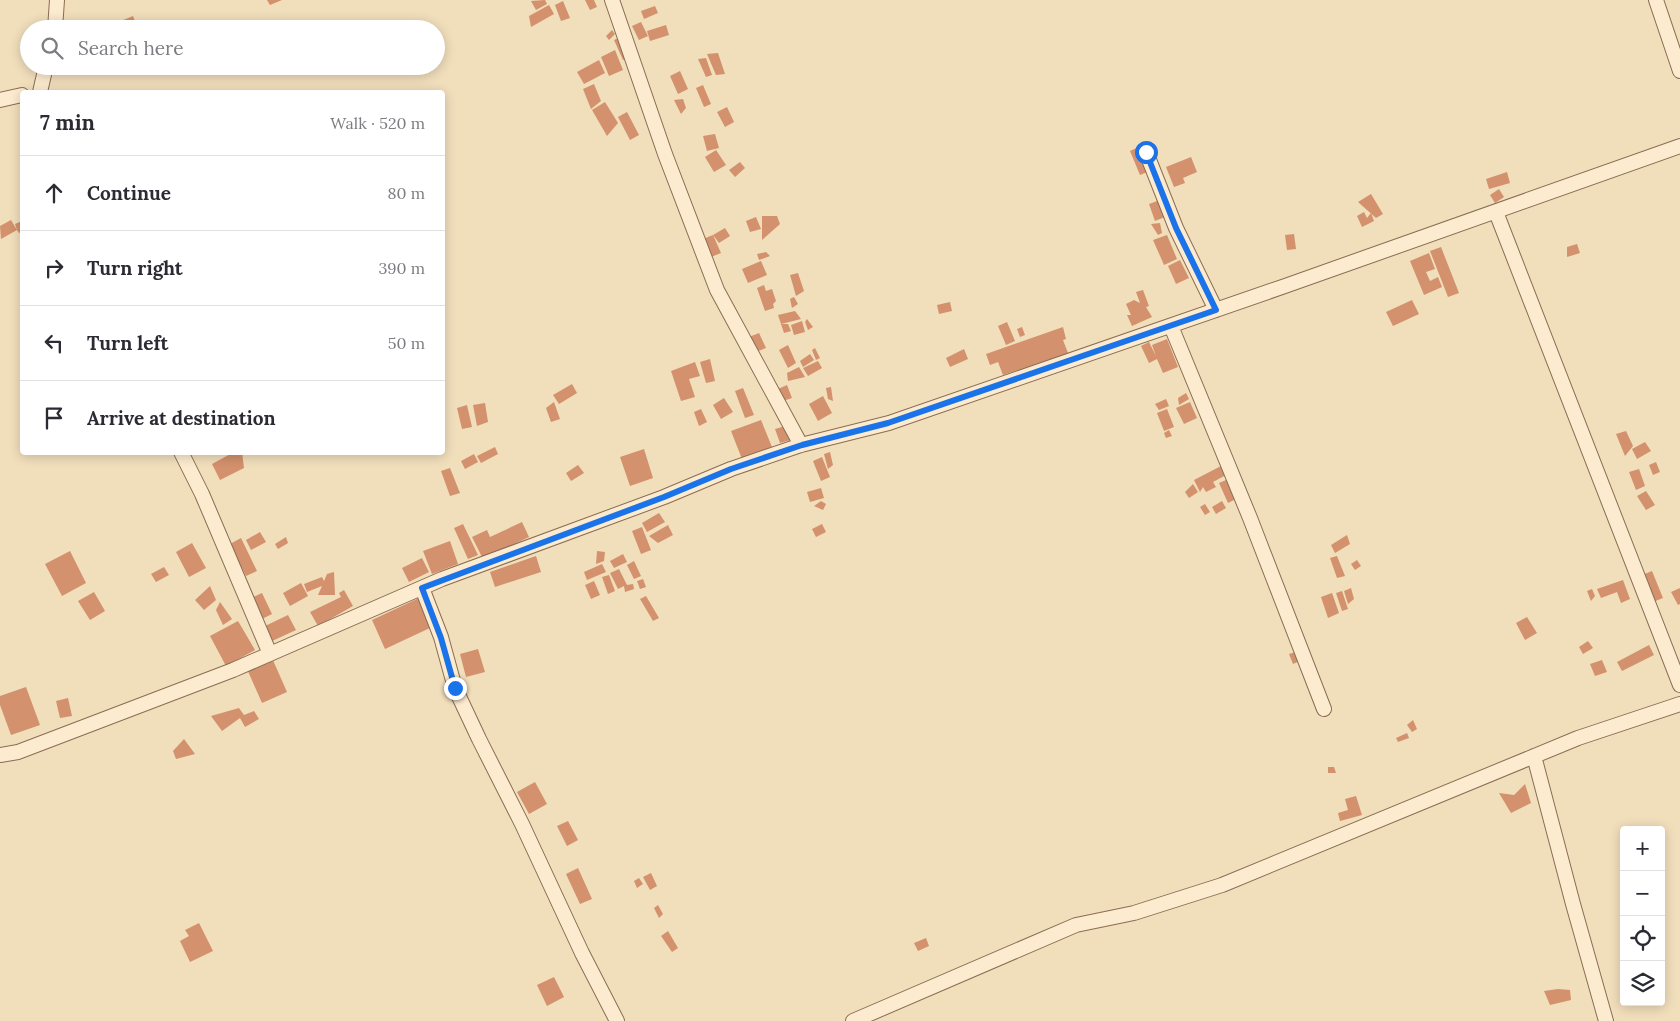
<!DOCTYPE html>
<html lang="en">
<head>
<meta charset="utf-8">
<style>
  body { margin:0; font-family:Lora,serif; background:#f2f2f3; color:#2b2b33 }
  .controls { position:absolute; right:15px; bottom:15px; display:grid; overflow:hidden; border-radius:5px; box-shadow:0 2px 12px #0003 }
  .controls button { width:45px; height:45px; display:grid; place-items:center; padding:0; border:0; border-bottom:1px solid #e1e1e2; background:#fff; color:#2b2b33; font:25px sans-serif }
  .stop { position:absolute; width:15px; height:15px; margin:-11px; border:4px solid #1a73e8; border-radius:50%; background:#fff }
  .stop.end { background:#1a73e8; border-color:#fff; box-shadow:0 1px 5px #0008 }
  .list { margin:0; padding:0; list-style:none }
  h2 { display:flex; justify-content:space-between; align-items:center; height:65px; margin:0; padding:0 20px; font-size:21px }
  h2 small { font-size:16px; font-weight:400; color:#7c7c81 }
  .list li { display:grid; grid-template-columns:32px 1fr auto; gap:15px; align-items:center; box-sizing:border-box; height:75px; padding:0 20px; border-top:1px solid #e1e1e2 }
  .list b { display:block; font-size:19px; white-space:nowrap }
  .list em { font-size:16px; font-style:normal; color:#7c7c81 }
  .icon { flex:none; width:28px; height:28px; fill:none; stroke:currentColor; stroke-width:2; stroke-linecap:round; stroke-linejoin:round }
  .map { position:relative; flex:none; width:1680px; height:1021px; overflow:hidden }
  .search { position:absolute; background:#fff; box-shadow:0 2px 12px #0003; left:20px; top:20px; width:425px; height:55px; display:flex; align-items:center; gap:12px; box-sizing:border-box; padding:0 18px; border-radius:28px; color:#7c7c81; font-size:19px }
  .panel { position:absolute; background:#fff; box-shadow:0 2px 12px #0003; left:20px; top:90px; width:425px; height:365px; border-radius:5px }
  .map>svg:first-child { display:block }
</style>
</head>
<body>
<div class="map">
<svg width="1680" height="1021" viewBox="0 0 1680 1021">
  <rect width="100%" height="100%" fill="#f1debb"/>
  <!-- building -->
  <path fill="#d3916d" d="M 267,0 L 282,0 L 270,5 Z
    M 545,0 L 547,4 L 536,10 L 531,1 Z
    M 585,0 L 594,0 L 597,7 L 590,10 Z
    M 563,1 L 570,18 L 561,21 L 555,5 Z
    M 549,5 L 554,14 L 531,27 L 529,16 Z
    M 655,6 L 658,13 L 644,19 L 641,11 Z
    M 133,16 L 138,29 L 124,29 L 121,21 Z
    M 641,22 L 648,36 L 639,40 L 632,26 Z
    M 666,25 L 669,35 L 650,41 L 647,31 Z
    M 612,30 L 615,34 L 609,40 L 606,36 Z
    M 621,37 L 629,58 L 623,60 L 614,40 Z
    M 615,50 L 623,70 L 609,76 L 601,57 Z
    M 718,53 L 725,74 L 716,75 L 707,54 Z
    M 706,58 L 712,75 L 706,77 L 698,59 Z
    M 599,60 L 605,73 L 584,84 L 577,72 Z
    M 680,71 L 688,89 L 678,94 L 670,76 Z
    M 594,84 L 601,101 L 591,109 L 583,89 Z
    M 703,85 L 711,104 L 704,107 L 696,88 Z
    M 683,99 L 686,108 L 681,114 L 674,100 Z
    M 605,102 L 618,123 L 607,136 L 592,110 Z
    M 727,107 L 734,122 L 725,127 L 717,112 Z
    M 627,112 L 639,135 L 630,140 L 618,117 Z
    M 715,134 L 719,148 L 707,151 L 703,136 Z
    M 1139,147 L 1150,171 L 1140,175 L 1130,151 Z
    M 716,150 L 726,165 L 714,172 L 705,157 Z
    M 1191,157 L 1197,172 L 1183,178 L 1185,183 L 1174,187 L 1166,167 Z
    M 740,162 L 745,168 L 735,177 L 729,170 Z
    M 1507,172 L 1510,183 L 1489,189 L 1486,179 Z
    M 1499,189 L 1504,197 L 1495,203 L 1490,195 Z
    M 1371,194 L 1383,214 L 1376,218 L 1358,202 Z
    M 1160,200 L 1165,217 L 1155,221 L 1149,204 Z
    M 1364,212 L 1367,218 L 1371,213 L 1374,221 L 1362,227 L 1357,216 Z
    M 762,216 L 777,216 L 780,224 L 762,240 Z
    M 756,217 L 761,229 L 750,232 L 746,221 Z
    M 11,220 L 17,230 L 15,224 L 22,221 L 22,232 L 19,233 L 17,230 L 1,239 L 0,226 Z
    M 1160,223 L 1162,233 L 1158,235 L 1151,224 Z
    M 725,228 L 730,236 L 719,243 L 713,235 Z
    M 1294,234 L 1296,249 L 1287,250 L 1285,235 Z
    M 713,235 L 721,253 L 711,257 L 703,239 Z
    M 1167,235 L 1177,259 L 1164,265 L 1153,240 Z
    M 1577,244 L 1580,253 L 1567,257 L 1567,247 Z
    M 1441,247 L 1459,293 L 1448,297 L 1430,251 Z
    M 766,252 L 770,256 L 759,260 L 757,254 Z
    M 1429,253 L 1435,269 L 1426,272 L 1430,281 L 1438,277 L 1442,287 L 1424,295 L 1410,261 Z
    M 1180,260 L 1189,278 L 1176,284 L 1168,266 Z
    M 761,261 L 767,275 L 748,283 L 742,269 Z
    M 798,273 L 804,291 L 796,296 L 790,275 Z
    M 764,285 L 766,291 L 772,289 L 776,301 L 773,304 L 774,308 L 765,311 L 757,288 Z
    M 1143,290 L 1149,306 L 1146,307 L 1152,317 L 1132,326 L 1127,315 L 1131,315 L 1126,304 L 1134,300 L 1140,303 L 1136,292 Z
    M 794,297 L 798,304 L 792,308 L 790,299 Z
    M 1412,300 L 1419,314 L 1393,326 L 1386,312 Z
    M 950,302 L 952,311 L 939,314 L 937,305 Z
    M 795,311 L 801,319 L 781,324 L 788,324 L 791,331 L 784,333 L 778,315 Z
    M 807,319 L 813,327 L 808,330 L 805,322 Z
    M 802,321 L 805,332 L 794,335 L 791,325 Z
    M 1007,322 L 1015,341 L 1006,345 L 998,326 Z
    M 1022,327 L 1025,335 L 1020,337 L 1017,329 Z
    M 1063,327 L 1066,339 L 1063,340 L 1068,353 L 1003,375 L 998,362 L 990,365 L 986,354 Z
    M 759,333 L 766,348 L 756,352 L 749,337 Z
    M 1167,339 L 1178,367 L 1163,373 L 1157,359 L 1149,363 L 1141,346 L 1149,342 L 1156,356 L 1152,345 Z
    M 788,345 L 796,363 L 788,368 L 779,350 Z
    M 815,348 L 820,358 L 816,360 L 812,350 Z
    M 964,349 L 968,359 L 950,367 L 946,358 Z
    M 810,354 L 814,360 L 803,367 L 800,361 Z
    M 710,359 L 715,381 L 706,383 L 700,362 Z
    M 818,361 L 822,368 L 808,376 L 803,368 Z
    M 695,362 L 700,376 L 689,379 L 695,397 L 681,401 L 671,371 Z
    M 799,367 L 805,377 L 788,381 L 787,373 Z
    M 572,384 L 577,393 L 559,404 L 553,395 Z
    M 787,385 L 792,398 L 783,401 L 778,389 Z
    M 831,387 L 833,401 L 828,399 L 826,388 Z
    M 743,388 L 754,415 L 745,418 L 735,391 Z
    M 1186,393 L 1189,399 L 1179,405 L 1178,398 Z
    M 823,396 L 832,413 L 818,421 L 809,404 Z
    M 724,398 L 733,412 L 721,419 L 713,405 Z
    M 1166,399 L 1169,406 L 1159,410 L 1155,404 Z
    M 554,402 L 560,419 L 551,422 L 546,408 Z
    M 1190,402 L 1197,418 L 1184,424 L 1176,408 Z
    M 485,403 L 488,422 L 477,426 L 473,405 Z
    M 467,405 L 472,427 L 462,429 L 457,408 Z
    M 701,409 L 707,422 L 699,426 L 694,412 Z
    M 1167,409 L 1174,427 L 1164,431 L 1157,413 Z
    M 761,420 L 772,447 L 742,459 L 731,431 Z
    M 789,425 L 794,439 L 780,443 L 775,429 Z
    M 1169,430 L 1172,436 L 1166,438 L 1164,433 Z
    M 1626,431 L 1633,446 L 1625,456 L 1616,434 Z
    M 1645,442 L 1651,451 L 1637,459 L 1632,449 Z
    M 495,447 L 498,454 L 481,463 L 477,456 Z
    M 644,449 L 653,478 L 630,486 L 620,457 Z
    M 234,452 L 242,452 L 244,468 L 220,480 L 212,464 Z
    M 830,452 L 833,465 L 828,469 L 824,454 Z
    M 474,454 L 478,462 L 465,469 L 461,461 Z
    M 822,457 L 830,477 L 821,481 L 813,461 Z
    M 1656,462 L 1660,472 L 1653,475 L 1649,465 Z
    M 578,465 L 584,473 L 571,481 L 566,473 Z
    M 1221,466 L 1226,475 L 1213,482 L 1216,487 L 1206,492 L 1203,487 L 1200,492 L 1194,480 Z
    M 450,468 L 460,493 L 450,496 L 441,471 Z
    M 1639,469 L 1645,486 L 1636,490 L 1629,472 Z
    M 1226,480 L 1236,499 L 1228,503 L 1219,483 Z
    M 1193,484 L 1198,492 L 1189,498 L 1185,492 Z
    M 821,488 L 824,498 L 810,502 L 807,492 Z
    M 1646,491 L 1655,505 L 1646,510 L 1637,496 Z
    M 821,501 L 826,504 L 823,510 L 814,506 Z
    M 1222,501 L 1226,508 L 1216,514 L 1212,507 Z
    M 1205,504 L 1210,512 L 1205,515 L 1200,507 Z
    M 659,513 L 665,522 L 647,532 L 642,523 Z
    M 522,522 L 529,537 L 483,559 L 472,537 L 487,530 L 490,537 Z
    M 463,524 L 478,555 L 468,559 L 454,528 Z
    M 822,524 L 826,532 L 816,537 L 812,529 Z
    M 668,525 L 673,535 L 658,543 L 649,536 Z
    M 642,527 L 651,550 L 641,554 L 632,531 Z
    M 260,532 L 266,542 L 251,550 L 246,540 Z
    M 1347,535 L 1350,544 L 1335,553 L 1331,545 Z
    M 286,537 L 288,543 L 278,549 L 275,544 Z
    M 241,538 L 257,571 L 246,576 L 230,544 Z
    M 450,541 L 458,564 L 432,574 L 423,551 Z
    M 192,543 L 206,568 L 189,577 L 176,552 Z
    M 70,551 L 86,583 L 62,596 L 45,564 Z
    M 597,551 L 605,552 L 604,561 L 596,564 Z
    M 623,554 L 627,562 L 614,568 L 610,561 Z
    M 536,556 L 541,572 L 495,587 L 490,572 Z
    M 1337,556 L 1345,576 L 1337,578 L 1330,558 Z
    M 422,558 L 429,572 L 409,582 L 402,568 Z
    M 1357,560 L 1361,566 L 1355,570 L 1351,564 Z
    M 634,561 L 641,576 L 634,579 L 627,565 Z
    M 602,564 L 606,572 L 587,580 L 584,572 Z
    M 164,567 L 169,575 L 156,582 L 151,574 Z
    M 619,569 L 627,585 L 633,584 L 634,589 L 625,592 L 624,586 L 618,589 L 610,573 Z
    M 1652,571 L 1663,598 L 1653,602 L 1642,575 Z
    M 334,572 L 335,595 L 318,595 L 322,586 L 307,592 L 304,584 L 322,577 L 324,581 L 327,574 Z
    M 609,575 L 615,591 L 608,594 L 602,577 Z
    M 643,579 L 646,587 L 640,589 L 637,581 Z
    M 1623,580 L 1630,599 L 1621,603 L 1617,592 L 1601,598 L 1597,589 Z
    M 594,581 L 600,595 L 591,599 L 585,585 Z
    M 301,583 L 308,596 L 290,606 L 283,593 Z
    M 210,586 L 216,600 L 204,610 L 195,600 Z
    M 1351,588 L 1354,599 L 1348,604 L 1344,591 Z
    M 1680,588 L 1680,604 L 1678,605 L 1671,592 Z
    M 1592,589 L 1595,596 L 1591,601 L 1587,591 Z
    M 344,590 L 353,606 L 318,626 L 310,612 L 341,597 L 339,593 Z
    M 1342,591 L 1348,609 L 1342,611 L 1336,593 Z
    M 94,592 L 105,611 L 90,620 L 78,601 Z
    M 262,593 L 272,614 L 258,621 L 247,600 Z
    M 1332,593 L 1339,613 L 1328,618 L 1321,597 Z
    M 646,596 L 659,618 L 653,621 L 640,599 Z
    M 419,598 L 432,627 L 385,649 L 372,620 Z
    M 220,602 L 232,619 L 223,625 L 216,610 Z
    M 288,615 L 296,630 L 270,642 L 263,627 Z
    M 1527,617 L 1537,633 L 1525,640 L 1516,623 Z
    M 238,621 L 255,650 L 226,666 L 210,636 Z
    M 1588,641 L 1593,648 L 1583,654 L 1579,647 Z
    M 1649,645 L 1654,655 L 1622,671 L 1617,662 Z
    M 478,649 L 485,672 L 466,677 L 460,654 Z
    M 1299,651 L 1302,660 L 1293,664 L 1289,654 Z
    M 272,658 L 287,692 L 262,703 L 247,669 Z
    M 1602,660 L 1607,672 L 1595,676 L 1590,664 Z
    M 26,687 L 40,725 L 11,735 L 0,705 L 0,696 Z
    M 68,698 L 72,716 L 60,718 L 56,701 Z
    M 239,708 L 244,715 L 254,711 L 259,719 L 245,727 L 240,718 L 222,731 L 211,716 Z
    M 1413,720 L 1417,729 L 1412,732 L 1407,725 Z
    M 1407,733 L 1409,738 L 1398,742 L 1396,738 Z
    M 184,739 L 195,754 L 176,759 L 173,751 Z
    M 1328,767 L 1334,767 L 1336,773 L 1328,773 Z
    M 535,782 L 547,804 L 529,814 L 517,792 Z
    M 1525,784 L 1531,803 L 1511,813 L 1499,793 L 1514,795 Z
    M 1356,796 L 1362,815 L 1340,821 L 1338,813 L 1348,810 L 1345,799 Z
    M 568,821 L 578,840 L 567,846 L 557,826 Z
    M 578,868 L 592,899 L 580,904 L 566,874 Z
    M 651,873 L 657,886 L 650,890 L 643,877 Z
    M 639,878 L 643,884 L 637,888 L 634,881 Z
    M 658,905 L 663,914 L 659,918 L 654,908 Z
    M 199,923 L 213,951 L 190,962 L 180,941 L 189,936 L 185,930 Z
    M 668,931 L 678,948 L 672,952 L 661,936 Z
    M 926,938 L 929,946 L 918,951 L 914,943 Z
    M 554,977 L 564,997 L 547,1006 L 537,985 Z
    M 1558,989 L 1570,990 L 1571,1000 L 1550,1005 L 1544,991 Z"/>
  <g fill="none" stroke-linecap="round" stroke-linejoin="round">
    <!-- street casing -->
    <g stroke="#896d54" stroke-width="16">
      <path id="street" d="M 612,0 L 665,154 L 717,290 L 801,445
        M 1656,0 L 1680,71
        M 55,29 L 57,0
        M 40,92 L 46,66
        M 0,100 L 22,95
        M 1146,152 L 1176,228 L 1216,310
        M 1496,212 L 1680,685
        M 1171,326 L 1250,518 L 1324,709
        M 181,452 L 202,494 L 270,654
        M 422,588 L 441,637 L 455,688 L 479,739 L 522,824 L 582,953 L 617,1021
        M 0,755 L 18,752 L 233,670 L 442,579 L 664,497 L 731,469 L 801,445 L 889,423 L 1285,286 L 1680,146
        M 1534,756 L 1573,904 L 1606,1021
        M 853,1021 L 1076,925 L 1134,913 L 1222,885 L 1578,738 L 1680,704"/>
    </g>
    <!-- street -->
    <use href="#street" stroke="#fcebcf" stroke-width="14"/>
  </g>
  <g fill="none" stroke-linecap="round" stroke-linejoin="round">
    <!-- route -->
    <path stroke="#1a73e8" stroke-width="6" d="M 455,688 L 441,638 L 422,588 L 664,497 L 731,469 L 802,445 L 888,423 L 1216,310 L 1176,228 L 1146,152"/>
  </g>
</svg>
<div class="controls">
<button>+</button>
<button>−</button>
<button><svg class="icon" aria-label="locate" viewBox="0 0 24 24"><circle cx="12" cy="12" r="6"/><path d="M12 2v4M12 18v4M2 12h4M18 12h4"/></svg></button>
<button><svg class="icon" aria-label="layers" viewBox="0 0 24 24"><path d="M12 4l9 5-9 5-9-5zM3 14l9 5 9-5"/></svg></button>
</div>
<div class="stop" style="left:1146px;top:152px"></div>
<div class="stop end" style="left:455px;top:688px"></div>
<div class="search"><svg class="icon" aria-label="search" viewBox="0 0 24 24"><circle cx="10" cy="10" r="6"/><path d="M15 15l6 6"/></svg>Search here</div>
<section class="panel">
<h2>7 min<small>Walk · 520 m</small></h2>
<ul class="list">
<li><svg class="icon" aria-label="ahead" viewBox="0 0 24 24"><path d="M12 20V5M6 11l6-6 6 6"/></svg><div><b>Continue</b></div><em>80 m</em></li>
<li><svg class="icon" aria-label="right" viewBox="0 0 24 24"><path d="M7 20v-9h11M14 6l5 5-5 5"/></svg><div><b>Turn right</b></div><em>390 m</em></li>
<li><svg class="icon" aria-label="left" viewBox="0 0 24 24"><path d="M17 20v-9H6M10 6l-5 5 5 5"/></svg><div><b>Turn left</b></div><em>50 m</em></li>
<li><svg class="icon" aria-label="arrive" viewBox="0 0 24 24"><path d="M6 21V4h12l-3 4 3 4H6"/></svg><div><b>Arrive at destination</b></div></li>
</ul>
</section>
</div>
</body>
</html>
